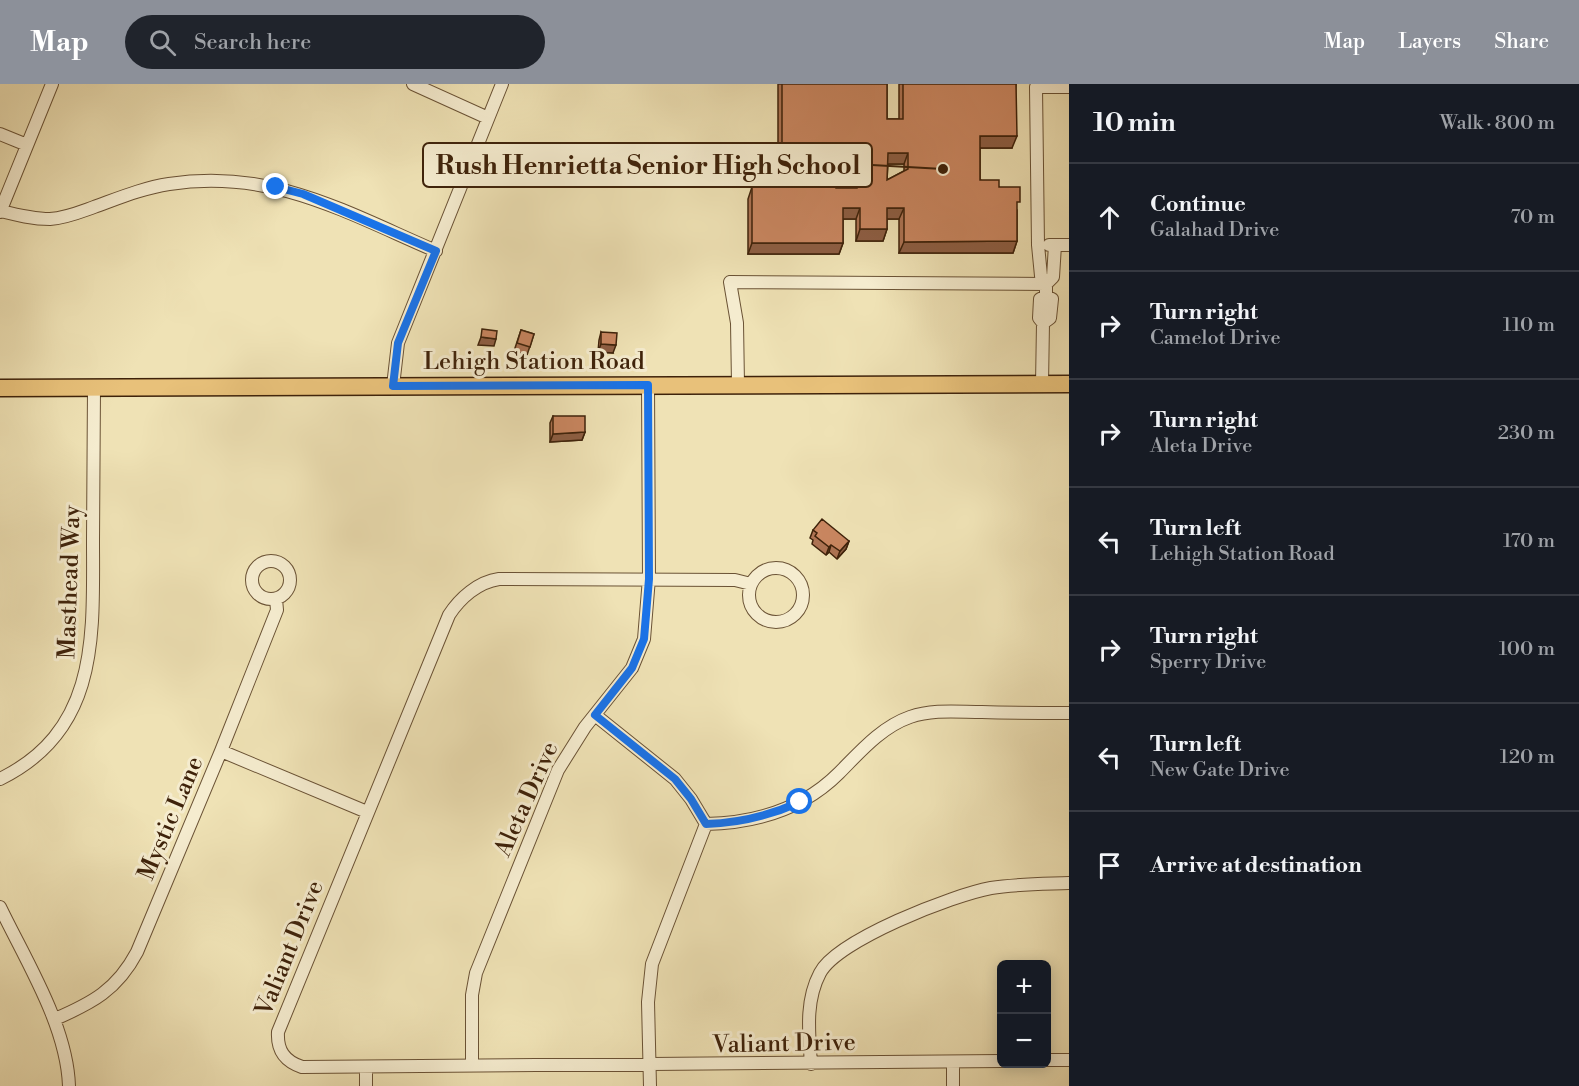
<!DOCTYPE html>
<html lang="en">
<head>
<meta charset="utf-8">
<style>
  body { margin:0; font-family:"Libre Bodoni",serif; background:#20242c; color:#f1f3f6 }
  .controls { position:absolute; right:18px; bottom:18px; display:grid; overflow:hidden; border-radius:9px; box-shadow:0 3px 15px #0003 }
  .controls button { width:54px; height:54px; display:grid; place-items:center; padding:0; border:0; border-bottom:2px solid #363941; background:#171b24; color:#f1f3f6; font:30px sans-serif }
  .stop { position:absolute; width:18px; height:18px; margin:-14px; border:4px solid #1a73e8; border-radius:50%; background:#fff }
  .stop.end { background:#1a73e8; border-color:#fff; box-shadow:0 2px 6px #0008 }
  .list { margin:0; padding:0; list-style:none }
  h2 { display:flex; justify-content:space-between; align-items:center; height:78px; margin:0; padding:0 24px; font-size:26px }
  h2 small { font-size:20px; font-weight:400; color:#9ea1a6 }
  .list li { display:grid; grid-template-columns:39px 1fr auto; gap:18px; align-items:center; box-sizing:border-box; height:108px; padding:0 24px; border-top:2px solid #363941 }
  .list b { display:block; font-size:22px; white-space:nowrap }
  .list p { margin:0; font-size:20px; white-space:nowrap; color:#9ea1a6 }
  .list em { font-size:20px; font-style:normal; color:#9ea1a6 }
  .icon { flex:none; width:33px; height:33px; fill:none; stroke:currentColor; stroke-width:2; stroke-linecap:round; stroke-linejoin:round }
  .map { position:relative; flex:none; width:1069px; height:1002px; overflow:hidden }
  header { display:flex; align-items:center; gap:36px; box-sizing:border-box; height:84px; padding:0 30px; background:#8c9099; color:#fff }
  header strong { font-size:28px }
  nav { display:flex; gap:33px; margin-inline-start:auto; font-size:21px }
  .search { width:420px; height:54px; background:#20242c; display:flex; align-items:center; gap:15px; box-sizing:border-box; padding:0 21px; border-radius:33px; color:#9ea1a6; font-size:22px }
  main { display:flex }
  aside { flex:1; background:#171b24 }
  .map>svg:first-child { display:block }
</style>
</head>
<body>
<header>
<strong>Map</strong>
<div class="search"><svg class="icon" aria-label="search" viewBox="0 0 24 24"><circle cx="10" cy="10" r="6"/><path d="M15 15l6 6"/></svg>Search here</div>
<nav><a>Map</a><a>Layers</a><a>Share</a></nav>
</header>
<main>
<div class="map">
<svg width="1069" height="1002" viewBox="0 0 1069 1002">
  <rect width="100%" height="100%" fill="#efe2b5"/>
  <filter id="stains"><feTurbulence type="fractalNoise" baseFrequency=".00333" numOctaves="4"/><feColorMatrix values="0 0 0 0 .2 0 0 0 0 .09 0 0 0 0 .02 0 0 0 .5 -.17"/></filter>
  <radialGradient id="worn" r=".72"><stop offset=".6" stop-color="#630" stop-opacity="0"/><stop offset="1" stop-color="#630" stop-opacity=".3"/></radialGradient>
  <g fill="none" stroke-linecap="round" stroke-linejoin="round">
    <!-- minor casing -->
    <g stroke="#6a5235" stroke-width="14">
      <path id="minor" d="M 413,0 L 488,34
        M 0,50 L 27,61
        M 1,127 C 17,131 33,135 50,135 C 66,134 80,128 94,123 C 119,114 143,104 169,100 C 271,84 345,128 436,167
        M 0,128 L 52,0
        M 1049,161 L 1069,161
        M 1043,239 L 1050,234 L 1052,215 L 1046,212
        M 738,300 L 737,239 L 730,198 L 1046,200 L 1053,193 L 1055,161
        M 1042,300 L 1043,239 L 1039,234 L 1040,215 L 1046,212 L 1046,200 L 1041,192 L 1038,161 L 1036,3 L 1069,3
        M 393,302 L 398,259 L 502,0
        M252 496a19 19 0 1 1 38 0a19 19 0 1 1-38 0Z
        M749 511a27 27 0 1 1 54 0a27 27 0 1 1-54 0Z
        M 751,500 L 735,496 L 499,495 C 478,498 460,514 449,531 L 278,948 C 277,966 284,977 302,983 L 1002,977
        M 595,631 L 675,695 L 691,715 L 706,740
        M 221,667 L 367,728
        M 0,695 C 100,646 93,551 93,455 C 93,405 94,354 94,304
        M 706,740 C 755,739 803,725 839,689 C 859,669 881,643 910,633 C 933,625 958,628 982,628 C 1011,629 1040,629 1069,629
        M 0,823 C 26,877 67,942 69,1002
        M 55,935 C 92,919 117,906 137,868 L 221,667 L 277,526 L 276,515
        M 1046,976 L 1069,976
        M 953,979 L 953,1002
        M 811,980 C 809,949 805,917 820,889 C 837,856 953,811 991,804 C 1016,800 1043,800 1069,799
        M 472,982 L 472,911 L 476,889 L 558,686 L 585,643 L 632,584 L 644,555 L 649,494 L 648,301
        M 366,1002 L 366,984
        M 650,1002 L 648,918 L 652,880 L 706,740"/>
    </g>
    <!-- major casing -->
    <g stroke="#3e220a" stroke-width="19">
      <path id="major" d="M 0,304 L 1069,300"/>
    </g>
    <!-- minor -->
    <use href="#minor" stroke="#f5eccf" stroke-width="12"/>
    <!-- major -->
    <use href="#major" stroke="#e8c17a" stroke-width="16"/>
  </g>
  <!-- wall -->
  <path fill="#ad7353" stroke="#3e220a" stroke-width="1.5" fill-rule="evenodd" d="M 778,0 L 887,0 L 887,35 L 899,35 L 899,0 L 1016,0 L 1012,64 L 980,64 L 980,96 L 999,103 L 1017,126 L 1017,157 L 1013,169 L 899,169 L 899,135 L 887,135 L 887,145 L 883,157 L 856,157 L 856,135 L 843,135 L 843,159 L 839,170 L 748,170 L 748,115 L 752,103 L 818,103 L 818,80 L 778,80 ZM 836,80 L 853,80 L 853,104 L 836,104 ZM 888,80 L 904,80 L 904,87 L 887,96 Z
    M 521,246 L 534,250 L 527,271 L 514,267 Z
    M 601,248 L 613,269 L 598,268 L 599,256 Z
    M 553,332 L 585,348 L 582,356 L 550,358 L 550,339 Z
    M 813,446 L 849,457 L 846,465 L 837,475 L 829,468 L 826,471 L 812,460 L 813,456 L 810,454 Z"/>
  <!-- shaded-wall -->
  <path fill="#8d5e43" stroke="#3e220a" stroke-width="1.5" d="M 980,52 L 1017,52 L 1012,64 L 976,64 Z
    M 822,68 L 818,80 L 778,80 L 782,69 Z
    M 836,68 L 857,68 L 853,80 L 832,80 Z
    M 888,69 L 908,69 L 904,80 L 883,80 Z
    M 843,124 L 860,124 L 856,135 L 839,135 Z
    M 887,124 L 904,124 L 899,135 L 883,135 Z
    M 860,145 L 887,145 L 883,157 L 856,157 Z
    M 1017,157 L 1013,169 L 899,169 L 904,158 Z
    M 752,159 L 843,159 L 839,170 L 748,170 Z
    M 481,253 L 496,255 L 494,262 L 478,261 Z
    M 601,260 L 616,261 L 613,269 L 598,268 Z
    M 585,348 L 582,356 L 550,358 L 553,350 Z
    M 849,457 L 846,465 L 837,475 L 840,467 Z
    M 831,461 L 829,468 L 826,471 L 829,463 Z"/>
  <!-- building -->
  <path fill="#c98660" stroke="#3e220a" stroke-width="1.5" fill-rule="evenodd" d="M 782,0 L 887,0 L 887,35 L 903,35 L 903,0 L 1016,0 L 1017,52 L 980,52 L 980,96 L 999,96 L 999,103 L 1020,103 L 1020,118 L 1017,118 L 1017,157 L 904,158 L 904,124 L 887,124 L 887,145 L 860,145 L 860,124 L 843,124 L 843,159 L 752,159 L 752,103 L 822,103 L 822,68 L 782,69 ZM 836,68 L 857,68 L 857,104 L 836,104 ZM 888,69 L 908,69 L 908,85 L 887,96 Z
    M 482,245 L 497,247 L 496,255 L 481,253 Z
    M 521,246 L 534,250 L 530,263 L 517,259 Z
    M 601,248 L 617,249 L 616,261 L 601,260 Z
    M 553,332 L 585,332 L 585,348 L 553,350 Z
    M 822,435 L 849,457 L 840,467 L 831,461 L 829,463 L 815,452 L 817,449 L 813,446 Z"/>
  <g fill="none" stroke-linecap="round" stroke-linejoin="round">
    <!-- route -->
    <path stroke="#1a73e8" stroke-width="8" d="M 276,103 L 303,110 L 436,167 L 398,259 L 393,302 L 648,301 L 649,495 L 644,555 L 632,584 L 595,631 L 675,695 L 691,715 L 706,740 C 740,739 769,732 800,718"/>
  </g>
  <g text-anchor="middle" stroke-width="6" stroke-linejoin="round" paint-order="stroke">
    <!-- street labels -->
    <g font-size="24" fill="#3e220a" stroke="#f5eccf">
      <text x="534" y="285">Lehigh Station Road</text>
      <text transform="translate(69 498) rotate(-88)" y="8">Masthead Way</text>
      <text transform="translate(526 715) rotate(-66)" y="8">Aleta Drive</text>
      <text transform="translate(170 734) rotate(-67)" y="8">Mystic Lane</text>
      <text transform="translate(289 864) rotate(-68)" y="8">Valiant Drive</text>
      <text transform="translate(784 959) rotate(-1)" y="8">Valiant Drive</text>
    </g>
  </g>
  <!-- callouts -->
  <path fill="none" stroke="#3e220a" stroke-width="2" d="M943 85L872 81"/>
  <circle fill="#3e220a" stroke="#f5eccf" stroke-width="2" cx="943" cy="85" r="6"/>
  <rect fill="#f5eccf" stroke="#3e220a" stroke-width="2" x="423" y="59" width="449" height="44" rx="6"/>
  <g font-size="26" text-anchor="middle" font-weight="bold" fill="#3e220a">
    <text x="648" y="90">Rush Henrietta Senior High School</text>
  </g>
  <rect width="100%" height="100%" filter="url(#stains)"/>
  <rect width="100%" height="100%" fill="url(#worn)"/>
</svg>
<div class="controls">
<button>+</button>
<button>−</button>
</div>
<div class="stop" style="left:800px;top:718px"></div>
<div class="stop end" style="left:276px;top:103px"></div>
</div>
<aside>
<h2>10 min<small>Walk · 800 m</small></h2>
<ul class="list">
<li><svg class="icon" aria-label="ahead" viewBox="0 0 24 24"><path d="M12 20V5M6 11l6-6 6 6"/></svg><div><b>Continue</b><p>Galahad Drive</p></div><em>70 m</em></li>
<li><svg class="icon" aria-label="right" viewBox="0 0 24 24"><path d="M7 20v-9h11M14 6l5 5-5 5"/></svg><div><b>Turn right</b><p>Camelot Drive</p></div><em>110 m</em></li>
<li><svg class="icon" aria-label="right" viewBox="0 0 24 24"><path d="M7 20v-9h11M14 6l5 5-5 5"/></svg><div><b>Turn right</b><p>Aleta Drive</p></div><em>230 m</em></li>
<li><svg class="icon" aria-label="left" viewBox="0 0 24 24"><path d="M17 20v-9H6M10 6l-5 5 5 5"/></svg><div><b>Turn left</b><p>Lehigh Station Road</p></div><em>170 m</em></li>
<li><svg class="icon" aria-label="right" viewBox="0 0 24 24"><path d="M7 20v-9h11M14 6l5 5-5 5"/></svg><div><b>Turn right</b><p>Sperry Drive</p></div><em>100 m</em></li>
<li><svg class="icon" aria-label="left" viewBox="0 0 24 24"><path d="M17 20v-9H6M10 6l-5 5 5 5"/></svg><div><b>Turn left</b><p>New Gate Drive</p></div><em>120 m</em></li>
<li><svg class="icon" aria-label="arrive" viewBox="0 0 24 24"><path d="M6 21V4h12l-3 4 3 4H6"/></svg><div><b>Arrive at destination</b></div></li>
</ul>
</aside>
</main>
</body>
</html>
